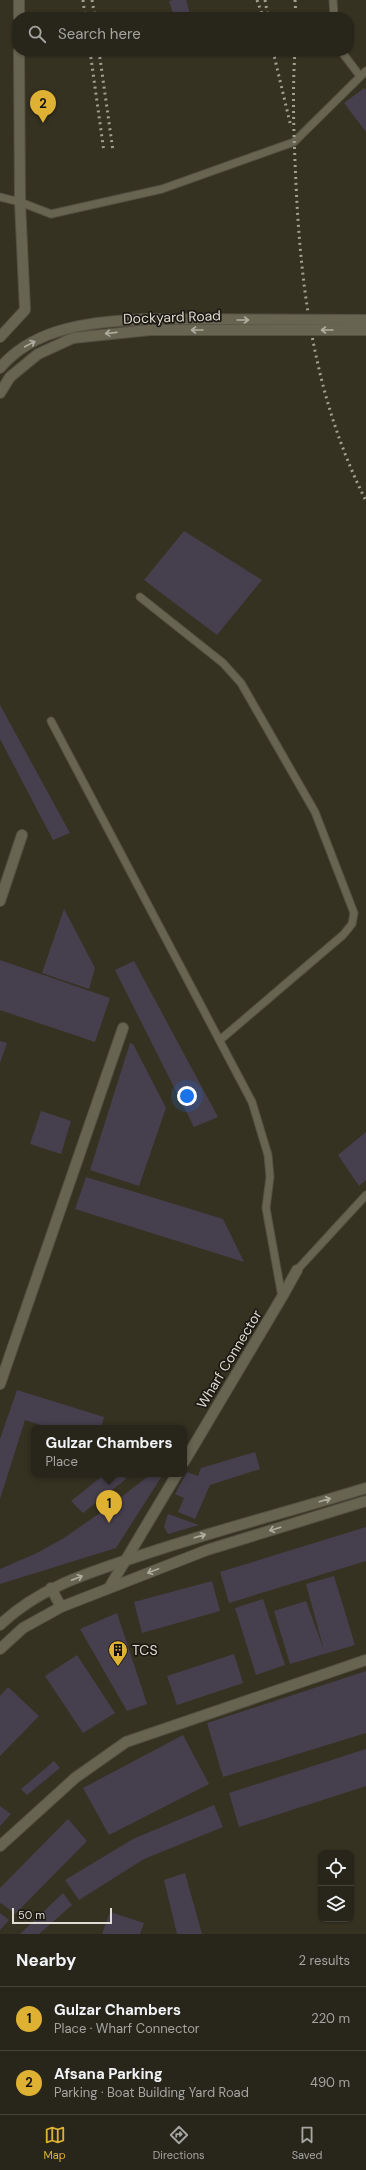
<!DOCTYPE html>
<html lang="en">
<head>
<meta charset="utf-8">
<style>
  body { margin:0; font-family:"DM Sans",sans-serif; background:#343227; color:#f1f3f6 }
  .controls { position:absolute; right:12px; bottom:12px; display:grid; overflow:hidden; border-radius:8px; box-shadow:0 1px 3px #0004 }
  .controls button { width:36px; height:36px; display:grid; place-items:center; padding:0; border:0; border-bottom:1px solid #444339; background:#28261a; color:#f1f3f6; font:20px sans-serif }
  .scale { position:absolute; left:12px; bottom:10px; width:100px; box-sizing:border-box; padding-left:4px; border:2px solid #dfddd3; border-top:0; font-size:11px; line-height:14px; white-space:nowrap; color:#dfddd3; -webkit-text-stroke:3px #1c1912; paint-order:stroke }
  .you { position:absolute; left:187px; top:1096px; width:14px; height:14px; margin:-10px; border:3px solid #fff; border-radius:50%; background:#1a73e8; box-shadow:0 0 0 6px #1a73e833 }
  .badge { display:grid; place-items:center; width:26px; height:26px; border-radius:50%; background:#deb133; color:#111; font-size:13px; font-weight:700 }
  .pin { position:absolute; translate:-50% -33px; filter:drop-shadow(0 1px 2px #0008) }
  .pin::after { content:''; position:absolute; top:21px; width:14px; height:12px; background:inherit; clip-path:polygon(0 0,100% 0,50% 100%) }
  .popup { position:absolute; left:31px; top:1425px; width:156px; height:52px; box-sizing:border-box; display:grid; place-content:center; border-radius:8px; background:#28261a; filter:drop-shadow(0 1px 3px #0005); font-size:13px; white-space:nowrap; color:#a5a5a2 }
  .popup b { font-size:15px; color:#f1f3f6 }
  .popup::after { content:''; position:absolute; left:50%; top:100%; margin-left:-8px; border:8px solid transparent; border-top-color:#28261a }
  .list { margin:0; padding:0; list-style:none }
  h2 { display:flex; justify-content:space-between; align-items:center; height:52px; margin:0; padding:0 16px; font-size:17px }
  h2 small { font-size:13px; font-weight:400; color:#a5a5a2 }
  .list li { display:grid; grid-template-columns:26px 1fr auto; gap:12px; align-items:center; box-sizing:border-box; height:64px; padding:0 16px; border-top:1px solid #444339 }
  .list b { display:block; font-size:15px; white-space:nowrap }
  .list p { margin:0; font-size:13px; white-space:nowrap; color:#a5a5a2 }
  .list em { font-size:13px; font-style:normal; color:#a5a5a2 }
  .icon { flex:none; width:22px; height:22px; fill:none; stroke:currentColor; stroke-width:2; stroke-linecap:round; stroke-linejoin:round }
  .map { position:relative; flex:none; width:366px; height:1934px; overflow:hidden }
  .search { position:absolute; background:#28261a; box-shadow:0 1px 3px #0004; left:12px; right:12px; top:12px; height:44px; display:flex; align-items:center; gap:10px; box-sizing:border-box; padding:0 14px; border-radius:16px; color:#a5a5a2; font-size:15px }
  .sheet { height:180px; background:#28261a }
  nav { display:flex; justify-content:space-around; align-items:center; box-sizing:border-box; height:56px; border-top:1px solid #444339; background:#28261a; font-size:11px; color:#a5a5a2 }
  nav a { display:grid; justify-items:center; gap:2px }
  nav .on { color:#deb133 }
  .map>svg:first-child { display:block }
</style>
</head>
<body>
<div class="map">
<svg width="366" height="1934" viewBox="0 0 366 1934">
  <rect width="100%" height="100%" fill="#363222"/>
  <!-- building -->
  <path fill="#463f4e" d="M 173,0 L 186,0 L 191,17 L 174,17 L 169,1 Z
    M 185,51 L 200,51 L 187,56 Z
    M 364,88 L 366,90 L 366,132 L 344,103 Z
    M 184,531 L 262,580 L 217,635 L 144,580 Z
    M 0,705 L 70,833 L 53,840 L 0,739 Z
    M 64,909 L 95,968 L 89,989 L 42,973 Z
    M 0,960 L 110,998 L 95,1042 L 0,1010 Z
    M 134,961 L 218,1117 L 194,1127 L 115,970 Z
    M 0,1041 L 7,1043 L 0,1063 Z
    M 130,1043 L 133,1044 L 166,1108 L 139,1186 L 90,1170 Z
    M 41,1111 L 71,1121 L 61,1154 L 30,1144 Z
    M 366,1132 L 366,1180 L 359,1186 L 338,1155 Z
    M 86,1177 L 223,1219 L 244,1262 L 75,1209 Z
    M 17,1390 L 104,1417 L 101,1428 L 50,1428 L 25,1420 L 0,1499 L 0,1439 Z
    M 255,1452 L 260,1469 L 210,1485 L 195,1519 L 178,1512 L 184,1498 L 175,1494 L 187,1472 L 198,1476 L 201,1468 Z
    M 105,1474 L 122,1474 L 126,1479 L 83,1513 L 71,1501 Z
    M 151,1474 L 159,1474 L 162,1476 L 116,1548 L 0,1584 L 0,1569 L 37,1553 L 64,1538 L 107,1508 Z
    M 168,1514 L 199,1525 L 168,1534 L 164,1527 Z
    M 366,1527 L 366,1561 L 229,1603 L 220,1572 Z
    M 334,1576 L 355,1645 L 290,1664 L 274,1611 L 306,1601 L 324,1650 L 306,1584 Z
    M 212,1581 L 220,1611 L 142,1633 L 134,1602 Z
    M 263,1599 L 285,1665 L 256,1675 L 235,1608 Z
    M 117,1613 L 147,1704 L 127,1711 L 80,1629 Z
    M 234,1654 L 243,1683 L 177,1705 L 167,1676 Z
    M 77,1655 L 115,1713 L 83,1733 L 45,1676 Z
    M 366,1671 L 366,1733 L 223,1777 L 207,1723 Z
    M 8,1687 L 39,1716 L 0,1756 L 0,1696 Z
    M 183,1735 L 209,1784 L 109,1835 L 83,1788 Z
    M 366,1749 L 366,1786 L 239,1827 L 229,1793 Z
    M 54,1761 L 60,1768 L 27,1795 L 21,1789 Z
    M 214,1805 L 223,1827 L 144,1859 L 79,1900 L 65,1880 L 133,1839 Z
    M 0,1806 L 11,1814 L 0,1826 Z
    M 68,1819 L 87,1841 L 15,1914 L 1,1903 L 0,1904 L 0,1888 Z
    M 185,1873 L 202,1934 L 177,1934 L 164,1880 Z
    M 63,1893 L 72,1905 L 39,1934 L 20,1934 Z
    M 110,1912 L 144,1923 L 140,1934 L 102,1934 Z
    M 0,1913 L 9,1920 L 0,1930 Z"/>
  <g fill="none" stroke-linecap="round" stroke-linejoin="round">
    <!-- service casing -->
    <g stroke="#545042" stroke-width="9">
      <path id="service" d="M 333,0 L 334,17
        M 341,51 L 360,76
        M 0,197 L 20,202 L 51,214 L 162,189 L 294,142 L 366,71
        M 140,597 L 223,663 L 241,683 L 315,812 L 354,913 L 352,924 L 343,935 L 220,1040
        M 51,721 L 252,1102 L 268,1155 L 270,1177 L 266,1208 L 282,1297
        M 297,1270 L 366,1195"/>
    </g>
    <!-- minor casing -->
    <g stroke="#545042" stroke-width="12">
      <path id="minor" d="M 19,0 L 19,17
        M 0,337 L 25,310 L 20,202 L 19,51
        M 0,901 L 22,835
        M 0,1384 L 123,1028
        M 184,1462 L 282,1297 L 297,1270
        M 109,1588 L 177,1474
        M 0,1846 L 75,1778 L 126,1742 L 366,1660"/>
    </g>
    <!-- tertiary casing -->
    <g stroke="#545042" stroke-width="12">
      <path id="tertiary" d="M 0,368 C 36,325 96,322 148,319
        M 0,393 L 10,377 L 38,354 L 73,338 L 150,330
        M 51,1588 L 61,1607
        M 0,1625 C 39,1587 91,1572 142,1555 C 216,1530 292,1511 366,1488
        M 0,1649 L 23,1628 L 61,1607 L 207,1550 L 366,1501"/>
    </g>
    <!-- service -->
    <use href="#service" stroke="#686452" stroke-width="7"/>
    <!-- minor -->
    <use href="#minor" stroke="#686452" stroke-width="10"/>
    <!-- tertiary -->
    <use href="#tertiary" stroke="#686452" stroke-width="10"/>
    <!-- rail -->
    <path stroke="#a29f93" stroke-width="3" stroke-dasharray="2 4" stroke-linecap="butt" d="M 83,0 L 85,17
      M 92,0 L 95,17
      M 257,0 L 263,17
      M 265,0 L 268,17
      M 295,0 L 296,17
      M 90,51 L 104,152
      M 99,51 L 113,151
      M 273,51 L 291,127
      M 295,51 C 292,95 294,140 296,184 C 301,295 316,401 366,501"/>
    <!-- tertiary-bridge casing -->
    <g stroke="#545042" stroke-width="12" stroke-linecap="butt">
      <path id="tertiary-bridge" d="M 148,319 L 366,320
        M 150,330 L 366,330"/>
    </g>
    <!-- tertiary-bridge -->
    <use href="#tertiary-bridge" stroke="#686452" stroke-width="10"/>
  </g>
  <!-- one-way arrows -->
  <defs><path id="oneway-shaft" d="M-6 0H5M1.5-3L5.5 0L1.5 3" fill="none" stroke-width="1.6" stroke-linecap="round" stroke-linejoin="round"/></defs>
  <g stroke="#afad9f">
    <use href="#oneway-shaft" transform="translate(243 320)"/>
    <use href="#oneway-shaft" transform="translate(197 330) rotate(-180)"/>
    <use href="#oneway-shaft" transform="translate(327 330) rotate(-180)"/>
    <use href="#oneway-shaft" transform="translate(111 333) rotate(174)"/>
    <use href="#oneway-shaft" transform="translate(30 344) rotate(-28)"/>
    <use href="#oneway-shaft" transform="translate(325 1500) rotate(-16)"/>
    <use href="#oneway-shaft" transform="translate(275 1529) rotate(163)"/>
    <use href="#oneway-shaft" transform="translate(200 1536) rotate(-16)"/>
    <use href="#oneway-shaft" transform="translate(153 1571) rotate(159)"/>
    <use href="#oneway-shaft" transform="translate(77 1578) rotate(-21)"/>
  </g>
  <!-- icons -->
  <defs>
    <g id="building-pin" transform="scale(1)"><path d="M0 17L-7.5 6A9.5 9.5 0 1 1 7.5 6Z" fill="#deb133" stroke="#1c1912"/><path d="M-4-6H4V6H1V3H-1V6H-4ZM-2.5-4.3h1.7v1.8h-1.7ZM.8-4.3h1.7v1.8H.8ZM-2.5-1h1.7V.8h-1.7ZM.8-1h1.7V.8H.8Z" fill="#111"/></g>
  </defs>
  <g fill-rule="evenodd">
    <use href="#building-pin" x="118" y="1650"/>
  </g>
  <g text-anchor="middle" stroke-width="3.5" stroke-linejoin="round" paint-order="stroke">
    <!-- street labels -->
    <g font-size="14" fill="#dfddd3" stroke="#1c1912">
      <text transform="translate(172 317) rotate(-2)" y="5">Dockyard Road</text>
      <text transform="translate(229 1359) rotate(-59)" y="5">Wharf Connector</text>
    </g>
    <!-- poi labels -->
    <g font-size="14" fill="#dfddd3" stroke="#1c1912" text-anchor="start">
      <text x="132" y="1655">TCS</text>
    </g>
  </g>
</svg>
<div class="controls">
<button><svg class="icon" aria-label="locate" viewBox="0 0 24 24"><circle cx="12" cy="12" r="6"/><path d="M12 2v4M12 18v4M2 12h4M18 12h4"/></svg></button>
<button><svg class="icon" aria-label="layers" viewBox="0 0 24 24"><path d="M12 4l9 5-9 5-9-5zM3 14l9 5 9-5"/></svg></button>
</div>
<div class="scale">50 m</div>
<div class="you"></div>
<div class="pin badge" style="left:109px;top:1523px">1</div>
<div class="popup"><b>Gulzar Chambers</b>Place</div>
<div class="pin badge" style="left:43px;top:123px">2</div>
<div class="search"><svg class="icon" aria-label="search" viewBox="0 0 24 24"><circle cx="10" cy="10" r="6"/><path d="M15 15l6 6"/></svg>Search here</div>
</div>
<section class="sheet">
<h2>Nearby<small>2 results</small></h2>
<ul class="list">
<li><span class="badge">1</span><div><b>Gulzar Chambers</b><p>Place · Wharf Connector</p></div><em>220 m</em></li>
<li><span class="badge">2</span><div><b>Afsana Parking</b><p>Parking · Boat Building Yard Road</p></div><em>490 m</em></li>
</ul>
</section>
<nav>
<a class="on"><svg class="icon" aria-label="map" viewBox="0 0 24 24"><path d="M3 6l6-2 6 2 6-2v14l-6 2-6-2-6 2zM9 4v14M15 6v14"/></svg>Map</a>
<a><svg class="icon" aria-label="directions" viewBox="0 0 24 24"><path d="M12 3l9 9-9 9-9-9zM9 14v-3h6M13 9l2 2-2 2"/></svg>Directions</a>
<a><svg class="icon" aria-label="saved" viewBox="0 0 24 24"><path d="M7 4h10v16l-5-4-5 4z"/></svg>Saved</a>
</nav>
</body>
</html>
